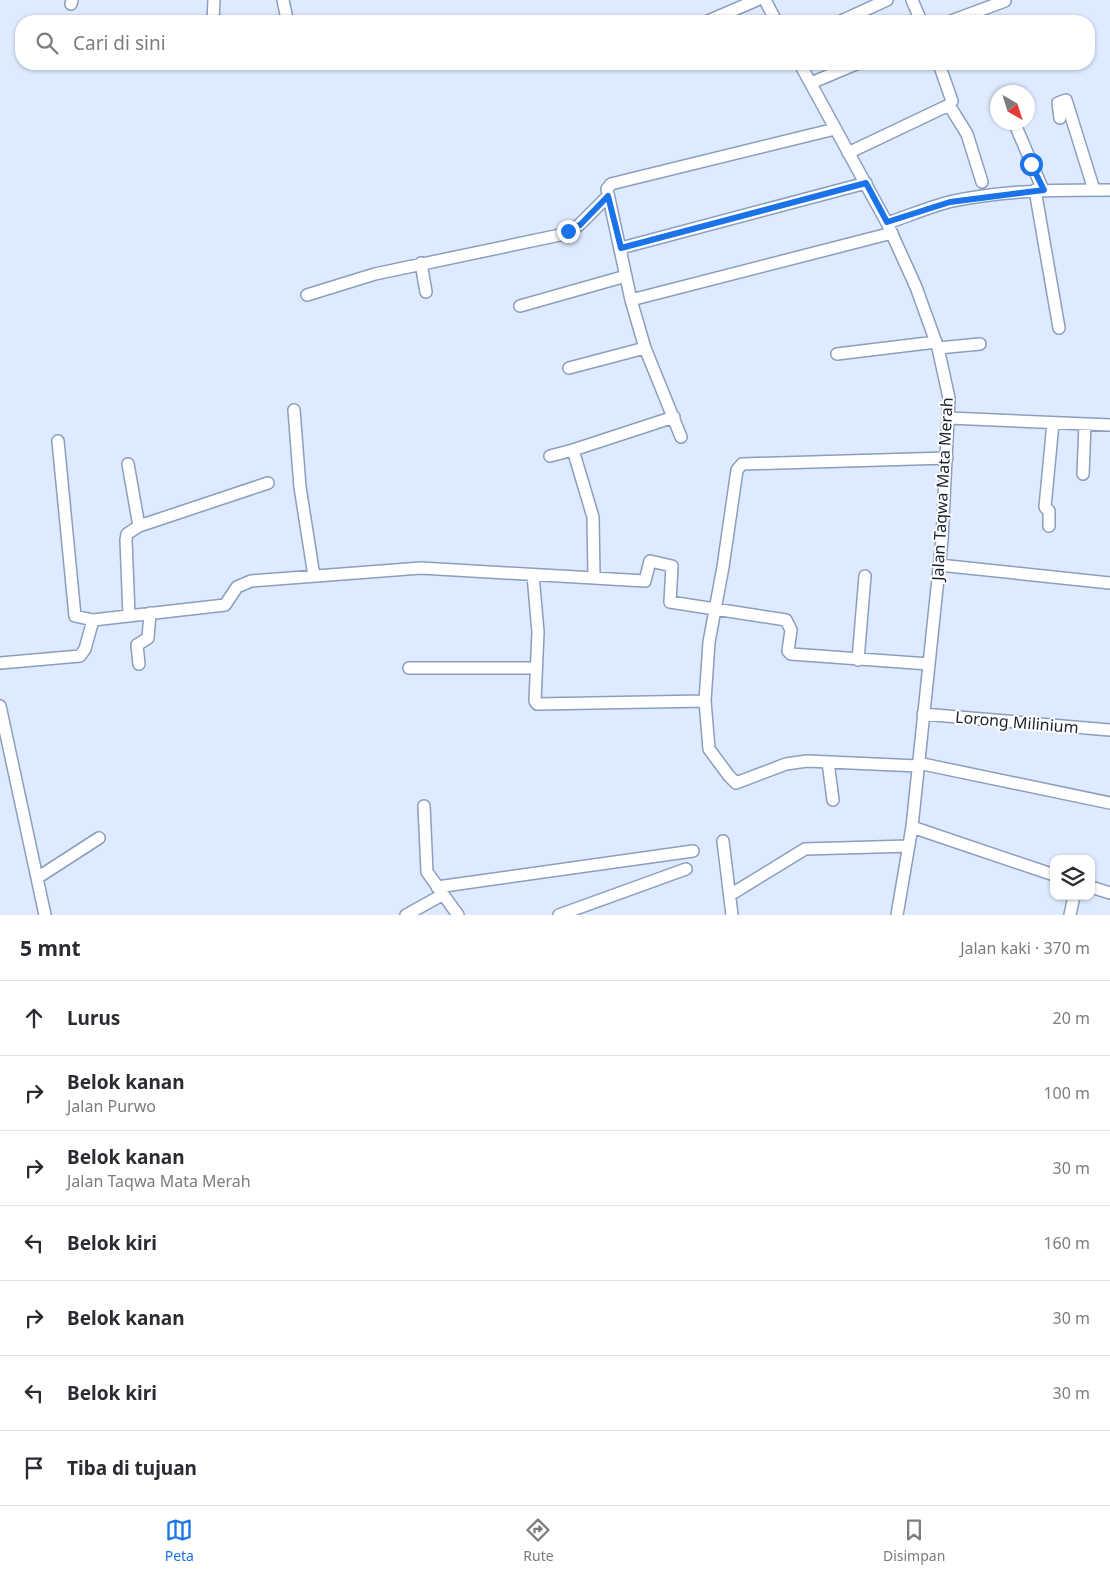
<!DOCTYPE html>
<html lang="id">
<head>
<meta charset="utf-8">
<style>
  body { margin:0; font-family:"Noto Sans",sans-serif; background:#f7f7f7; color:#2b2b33 }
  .controls { position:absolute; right:15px; bottom:15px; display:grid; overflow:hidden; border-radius:10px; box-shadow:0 1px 4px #0004 }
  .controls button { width:45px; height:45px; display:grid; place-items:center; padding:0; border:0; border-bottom:1px solid #e1e1e2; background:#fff; color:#2b2b33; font:25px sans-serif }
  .compass { position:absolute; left:990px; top:85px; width:45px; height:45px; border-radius:50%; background:#fff; box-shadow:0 1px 4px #0004; rotate:141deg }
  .stop { position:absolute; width:15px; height:15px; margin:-11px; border:4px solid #1a73e8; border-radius:50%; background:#fff }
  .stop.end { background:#1a73e8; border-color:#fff; box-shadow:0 1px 5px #0008 }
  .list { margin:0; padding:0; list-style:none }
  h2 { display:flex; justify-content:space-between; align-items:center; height:65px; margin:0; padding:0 20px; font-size:21px }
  h2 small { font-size:16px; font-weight:400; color:#7c7c81 }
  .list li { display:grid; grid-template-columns:32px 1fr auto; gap:15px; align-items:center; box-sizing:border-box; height:75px; padding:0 20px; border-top:1px solid #e1e1e2 }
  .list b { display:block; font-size:19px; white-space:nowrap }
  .list p { margin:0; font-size:16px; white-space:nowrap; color:#7c7c81 }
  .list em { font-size:16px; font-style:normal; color:#7c7c81 }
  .icon { flex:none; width:28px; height:28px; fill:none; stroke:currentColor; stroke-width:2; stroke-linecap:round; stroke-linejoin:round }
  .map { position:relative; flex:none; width:1110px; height:915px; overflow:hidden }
  .search { position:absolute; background:#fff; box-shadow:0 1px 4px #0004; left:15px; right:15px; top:15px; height:55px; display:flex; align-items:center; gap:12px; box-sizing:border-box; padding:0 18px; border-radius:20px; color:#7c7c81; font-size:19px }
  .sheet { height:590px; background:#fff }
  nav { display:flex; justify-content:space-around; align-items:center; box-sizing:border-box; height:70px; border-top:1px solid #e1e1e2; background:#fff; font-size:14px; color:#7c7c81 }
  nav a { display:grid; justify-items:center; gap:2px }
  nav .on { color:#1a73e8 }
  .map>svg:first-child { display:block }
</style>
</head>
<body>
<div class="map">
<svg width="1110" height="915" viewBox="0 0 1110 915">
  <rect width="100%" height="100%" fill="#ddeaff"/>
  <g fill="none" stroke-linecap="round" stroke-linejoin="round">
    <!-- minor casing -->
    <g stroke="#8a9ebe" stroke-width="14">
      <path id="minor" d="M 283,0 L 287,19
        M 765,0 L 776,21
        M 912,0 L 921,21
        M 71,4 L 72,0
        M 213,21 L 214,0
        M 708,21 L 757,0
        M 841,21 L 887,0
        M 951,21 L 1005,1
        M 800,64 L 887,223 L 916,287 L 938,348 L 949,398 L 942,540 L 912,827 L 897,915
        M 811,83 L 856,64
        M 949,105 L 967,134 L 982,182
        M 1060,118 L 1058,103 L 1066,100 L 1094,190
        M 1014,122 L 1043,190
        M 848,153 L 949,105 L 952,101 L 939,64
        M 1035,190 L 1059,328
        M 887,223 C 909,216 931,206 953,201 C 1005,190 1057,190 1110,190
        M 621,248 L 866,183
        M 421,263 L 426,292
        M 307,295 L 375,274 L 560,235 L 579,225 L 608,196
        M 631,300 L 892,233
        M 520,306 L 626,276
        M 938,348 L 980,344
        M 837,354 L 936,342
        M 569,368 L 645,348
        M 294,410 L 300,487 L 314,576
        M 949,418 L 1110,425
        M 681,437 L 645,348 L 631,300 L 607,189 L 611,184 L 627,180 L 835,129
        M 58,441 L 75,616 L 93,620
        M 550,456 L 573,450
        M 128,464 L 139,526
        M 1083,474 L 1085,425
        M 1049,526 L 1049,511 L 1045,507 L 1053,423
        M 939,565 L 1110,583
        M 533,575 L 538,632 L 535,701 L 537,704 L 705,701
        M 594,576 L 593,517 L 573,450 L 674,417
        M 129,615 L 126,540 L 127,534 L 139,526 L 268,483
        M 858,660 L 865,576
        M 0,663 L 80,656 L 85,649 L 93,620 L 225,605 L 237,587 L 251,581 L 421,568 L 645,581 L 650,561 L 672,566 L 670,602 L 786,620 L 791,630 L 788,651 L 791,654 L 929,664
        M 139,664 L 137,645 L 148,638 L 150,613
        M 409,668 L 536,668
        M 0,706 L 45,915
        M 923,714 L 1110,730
        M 828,762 L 833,800
        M 918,763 L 1110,803
        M 918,766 L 807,761 L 786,764 L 736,783 L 729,776 L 709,749 L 705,701 L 709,642 L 723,567 L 737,470 L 742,464 L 947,458
        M 424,806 L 427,872 L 458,915
        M 912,827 L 1054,875
        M 723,841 L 732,915
        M 37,878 L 99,838
        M 437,887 L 693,851
        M 1091,887 L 1110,893
        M 730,895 L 805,849 L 909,846
        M 406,915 L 442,895
        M 559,915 L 686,869
        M 1070,915 L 1074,896"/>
    </g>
    <!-- minor -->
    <use href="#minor" stroke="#fff" stroke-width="11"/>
  </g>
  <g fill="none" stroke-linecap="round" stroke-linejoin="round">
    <!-- route -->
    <path stroke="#1a73e8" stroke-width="6" d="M 568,231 L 580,225 L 608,196 L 621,248 L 866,183 L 887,222 L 950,202 L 1044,190 L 1031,164"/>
  </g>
  <g text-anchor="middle" stroke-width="4" stroke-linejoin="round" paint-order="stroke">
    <!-- street labels -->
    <g font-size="16" fill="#19212d" stroke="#fff">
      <text transform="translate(942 489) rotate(-87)" y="6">Jalan Taqwa Mata Merah</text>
      <text transform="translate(1017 722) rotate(5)" y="6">Lorong Milinium</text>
    </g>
  </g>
</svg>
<div class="controls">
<button><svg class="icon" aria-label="layers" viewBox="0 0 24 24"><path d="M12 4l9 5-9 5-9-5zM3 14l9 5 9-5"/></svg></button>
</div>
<svg class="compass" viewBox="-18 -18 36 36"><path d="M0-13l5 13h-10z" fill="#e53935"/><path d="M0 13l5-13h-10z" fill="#7c7c81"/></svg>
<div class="stop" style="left:1031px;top:164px"></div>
<div class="stop end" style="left:568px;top:231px"></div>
<div class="search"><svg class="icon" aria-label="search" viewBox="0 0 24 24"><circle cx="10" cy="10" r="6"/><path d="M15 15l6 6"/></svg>Cari di sini</div>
</div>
<section class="sheet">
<h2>5 mnt<small>Jalan kaki · 370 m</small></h2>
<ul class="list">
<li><svg class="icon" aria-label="ahead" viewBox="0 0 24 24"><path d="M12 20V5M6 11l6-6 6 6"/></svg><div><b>Lurus</b></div><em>20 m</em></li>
<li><svg class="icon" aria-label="right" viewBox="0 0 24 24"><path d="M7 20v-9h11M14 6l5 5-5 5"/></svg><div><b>Belok kanan</b><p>Jalan Purwo</p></div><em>100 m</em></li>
<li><svg class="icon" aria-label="right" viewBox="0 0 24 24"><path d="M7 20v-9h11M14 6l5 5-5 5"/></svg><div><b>Belok kanan</b><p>Jalan Taqwa Mata Merah</p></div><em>30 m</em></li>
<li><svg class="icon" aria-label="left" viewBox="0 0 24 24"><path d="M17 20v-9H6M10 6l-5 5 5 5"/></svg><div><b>Belok kiri</b></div><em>160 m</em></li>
<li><svg class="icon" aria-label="right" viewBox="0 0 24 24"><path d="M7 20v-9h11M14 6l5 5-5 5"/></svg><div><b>Belok kanan</b></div><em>30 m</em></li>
<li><svg class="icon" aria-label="left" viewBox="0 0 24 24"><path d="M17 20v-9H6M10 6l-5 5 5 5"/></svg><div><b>Belok kiri</b></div><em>30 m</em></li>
<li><svg class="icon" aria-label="arrive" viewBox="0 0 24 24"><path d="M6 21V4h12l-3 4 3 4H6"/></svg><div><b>Tiba di tujuan</b></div></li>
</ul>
</section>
<nav>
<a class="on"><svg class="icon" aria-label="map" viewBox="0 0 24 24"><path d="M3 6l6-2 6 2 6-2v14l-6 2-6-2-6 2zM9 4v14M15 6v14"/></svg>Peta</a>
<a><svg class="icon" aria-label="directions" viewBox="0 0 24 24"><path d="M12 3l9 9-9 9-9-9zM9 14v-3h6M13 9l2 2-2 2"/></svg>Rute</a>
<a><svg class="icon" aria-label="saved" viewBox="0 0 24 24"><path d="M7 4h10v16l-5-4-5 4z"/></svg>Disimpan</a>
</nav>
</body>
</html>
